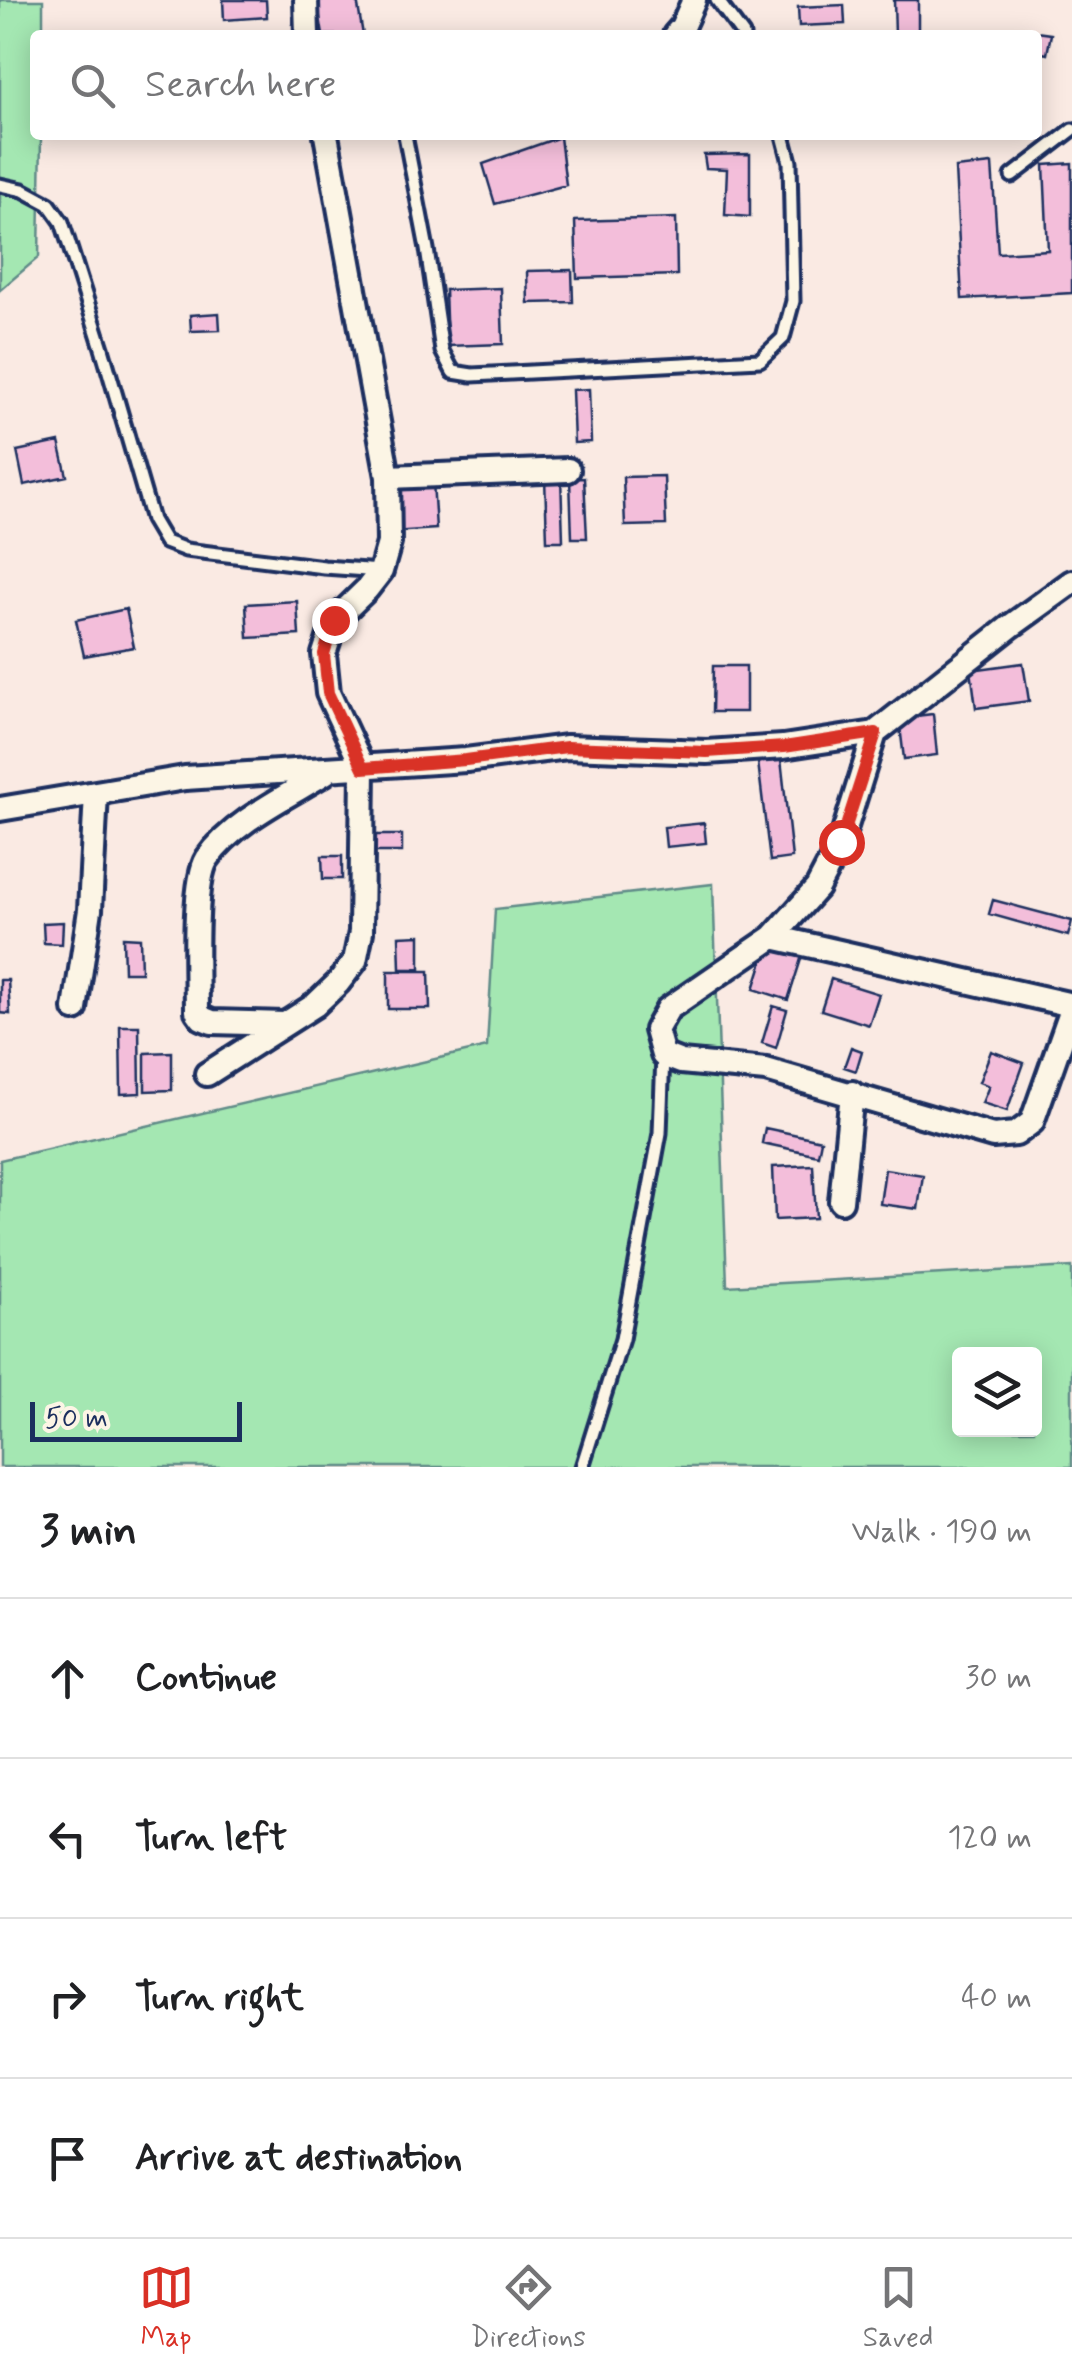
<!DOCTYPE html>
<html lang="en">
<head>
<meta charset="utf-8">
<style>
  body { margin:0; font-family:Mynerve,sans-serif; background:#f6f6f6; color:#202124 }
  .controls { position:absolute; right:30px; bottom:30px; display:grid; overflow:hidden; border-radius:10px; box-shadow:0 5px 25px #0003 }
  .controls button { width:90px; height:90px; display:grid; place-items:center; padding:0; border:0; border-bottom:2px solid #e0e0e0; background:#fff; color:#202124; font:50px sans-serif }
  .scale { position:absolute; left:30px; bottom:25px; width:212px; box-sizing:border-box; padding-left:10px; border:5px solid #1b2f5e; border-top:0; font-size:28px; line-height:35px; white-space:nowrap; color:#1b2f5e; -webkit-text-stroke:8px #fcf5e5; paint-order:stroke }
  .stop { position:absolute; width:30px; height:30px; margin:-22px; border:8px solid #d93025; border-radius:50%; background:#fff }
  .stop.end { background:#d93025; border-color:#fff; box-shadow:0 2px 10px #0008 }
  .list { margin:0; padding:0; list-style:none }
  h2 { display:flex; justify-content:space-between; align-items:center; height:130px; margin:0; padding:0 40px; font-size:42px }
  h2 small { font-size:32px; font-weight:400; color:#757577 }
  .list li { display:grid; grid-template-columns:65px 1fr auto; gap:30px; align-items:center; box-sizing:border-box; height:160px; padding:0 40px; border-top:2px solid #e0e0e0 }
  .list b { display:block; font-size:38px; white-space:nowrap }
  .list em { font-size:32px; font-style:normal; color:#757577 }
  .icon { flex:none; width:55px; height:55px; fill:none; stroke:currentColor; stroke-width:2; stroke-linecap:round; stroke-linejoin:round }
  .map { position:relative; flex:none; width:1072px; height:1467px; overflow:hidden }
  .search { position:absolute; background:#fff; box-shadow:0 5px 25px #0003; left:30px; right:30px; top:30px; height:110px; display:flex; align-items:center; gap:25px; box-sizing:border-box; padding:0 35px; border-radius:10px; color:#757577; font-size:38px }
  .sheet { height:770px; background:#fff }
  nav { display:flex; justify-content:space-around; align-items:center; box-sizing:border-box; height:140px; border-top:2px solid #e0e0e0; background:#fff; font-size:28px; color:#757577 }
  nav a { display:grid; justify-items:center; gap:5px }
  nav .on { color:#d93025 }
  .map>svg:first-child { display:block }
</style>
</head>
<body>
<div class="map">
<svg width="1072" height="1467" viewBox="0 0 1072 1467">
  <rect width="100%" height="100%" fill="#faeae3"/>
  <filter id="ink" filterUnits="userSpaceOnUse"><feTurbulence type="fractalNoise" baseFrequency=".01" numOctaves="2"/><feDisplacementMap in="SourceGraphic" scale="20" xChannelSelector="R" yChannelSelector="G"/><feConvolveMatrix kernelMatrix="1 2 1 2 8 2 1 2 1" color-interpolation-filters="sRGB"/></filter>
  <g filter="url(#ink)">
    <!-- green -->
    <path fill="#a4e7b2" stroke="#608b88" stroke-width="2.5" fill-rule="evenodd" d="M 0,0 L 43,0 L 43,35 L 35,35 L 35,135 L 41,135 L 39,257 L 0,290 Z
      M 713,884 L 727,1286 L 1072,1267 L 1072,1467 L 0,1467 L 0,1160 L 487,1047 L 495,909 ZM 960,1354 L 1034,1354 L 1034,1430 L 960,1430 Z"/>
    <!-- building -->
    <path fill="#f3beda" stroke="#1b2f5e" stroke-width="2.5" d="M 223,0 L 266,0 L 267,17 L 224,20 Z
      M 317,0 L 357,0 L 363,35 L 323,35 Z
      M 894,0 L 918,0 L 918,35 L 895,35 Z
      M 844,5 L 845,24 L 799,26 L 798,7 Z
      M 1015,29 L 1051,34 L 1047,54 L 1037,52 L 1037,35 L 1014,35 Z
      M 560,137 L 566,185 L 495,204 L 483,164 Z
      M 750,154 L 750,217 L 725,215 L 727,169 L 706,168 L 704,155 Z
      M 1072,163 L 1072,293 L 962,299 L 955,168 L 992,164 L 998,253 L 1048,250 L 1044,165 Z
      M 676,218 L 677,275 L 577,278 L 575,221 Z
      M 572,270 L 573,302 L 528,303 L 527,271 Z
      M 501,288 L 503,344 L 447,346 L 445,290 Z
      M 219,313 L 220,330 L 191,331 L 190,315 Z
      M 589,389 L 591,442 L 574,443 L 572,390 Z
      M 59,442 L 67,476 L 24,485 L 17,451 Z
      M 561,476 L 563,541 L 547,541 L 545,477 Z
      M 664,476 L 666,525 L 625,526 L 623,477 Z
      M 584,478 L 587,538 L 572,538 L 570,479 Z
      M 433,481 L 436,529 L 392,532 L 389,483 Z
      M 297,601 L 299,635 L 248,638 L 246,604 Z
      M 126,609 L 134,647 L 84,656 L 76,620 Z
      M 1023,663 L 1029,701 L 976,708 L 971,670 Z
      M 713,666 L 746,666 L 746,712 L 712,712 Z
      M 933,714 L 937,755 L 904,759 L 899,718 Z
      M 781,759 L 792,858 L 770,861 L 758,762 Z
      M 704,823 L 706,843 L 666,847 L 664,827 Z
      M 372,835 L 402,835 L 402,852 L 372,852 Z
      M 322,856 L 342,856 L 342,879 L 323,879 Z
      M 993,900 L 1072,921 L 1068,936 L 989,914 Z
      M 63,922 L 62,944 L 44,943 L 43,923 Z
      M 420,935 L 420,969 L 400,969 L 399,936 Z
      M 123,937 L 140,938 L 141,972 L 124,972 Z
      M 768,945 L 802,956 L 788,1000 L 754,989 Z
      M 388,971 L 429,971 L 430,1009 L 388,1009 Z
      M 831,979 L 879,994 L 869,1025 L 821,1010 Z
      M 0,980 L 8,980 L 10,1014 L 0,1013 Z
      M 773,1006 L 787,1010 L 776,1048 L 762,1043 Z
      M 120,1026 L 139,1026 L 140,1093 L 121,1094 Z
      M 851,1047 L 862,1051 L 856,1071 L 844,1067 Z
      M 991,1051 L 1024,1063 L 1007,1111 L 982,1103 L 989,1086 L 979,1082 Z
      M 172,1052 L 172,1090 L 145,1091 L 145,1053 Z
      M 765,1128 L 821,1140 L 818,1155 L 762,1143 Z
      M 813,1165 L 816,1218 L 775,1220 L 773,1167 Z
      M 885,1169 L 923,1175 L 918,1209 L 880,1204 Z"/>
    <g fill="none" stroke-linecap="round" stroke-linejoin="round">
      <!-- lane casing -->
      <g stroke="#1b2f5e" stroke-width="19">
        <path id="lane" d="M 717,0 L 743,35
          M 405,135 L 427,249 L 442,351 L 453,372 L 472,375 L 760,360 L 783,338 L 793,301 L 790,162 L 783,135
          M 1012,176 L 1072,130
          M 0,185 L 23,190 L 49,204 L 62,222 L 102,348 L 152,520 L 165,542 L 186,550 L 324,567 L 381,571
          M 582,1467 L 622,1339 L 660,1133 L 663,1055"/>
      </g>
      <!-- street casing -->
      <g stroke="#1b2f5e" stroke-width="30">
        <path id="street" d="M 306,0 L 307,35
          M 675,35 L 682,27 L 694,0
          M 388,477 L 568,470
          M 875,733 L 841,842 L 817,888 L 773,937 L 668,1009 L 656,1030 L 663,1055 L 681,1062 L 766,1070 L 993,1136 L 1016,1134 L 1032,1122 L 1072,1009
          M 0,809 L 185,778 L 466,760 L 567,747 L 707,752 L 783,747 L 875,733 L 1011,626 L 1072,582
          M 773,937 L 1072,1005
          M 75,1009 L 90,910 L 96,793
          M 284,1024 L 212,1022 L 202,1018 L 197,1011 C 197,979 192,883 207,859 C 232,822 288,796 325,773
          M 207,1074 L 315,1005 L 338,983 L 355,961 L 361,932 L 363,768 L 328,693 L 324,654 L 335,620 L 367,589 L 381,571 L 389,543 L 388,477 L 326,135
          M 841,1201 L 852,1093"/>
      </g>
      <!-- lane -->
      <use href="#lane" stroke="#fcf5e5" stroke-width="11"/>
      <!-- street -->
      <use href="#street" stroke="#fcf5e5" stroke-width="22"/>
    </g>
  </g>
  <g fill="none" stroke-linecap="round" stroke-linejoin="round" filter="url(#ink)">
    <!-- route -->
    <path stroke="#d93025" stroke-width="12" d="M 334,620 L 324,654 L 328,693 L 363,768 L 466,760 L 567,747 L 707,752 L 784,747 L 876,733 L 841,842"/>
  </g>
</svg>
<div class="controls">
<button><svg class="icon" aria-label="layers" viewBox="0 0 24 24"><path d="M12 4l9 5-9 5-9-5zM3 14l9 5 9-5"/></svg></button>
</div>
<div class="scale">50 m</div>
<div class="stop" style="left:841px;top:842px"></div>
<div class="stop end" style="left:334px;top:620px"></div>
<div class="search"><svg class="icon" aria-label="search" viewBox="0 0 24 24"><circle cx="10" cy="10" r="6"/><path d="M15 15l6 6"/></svg>Search here</div>
</div>
<section class="sheet">
<h2>3 min<small>Walk · 190 m</small></h2>
<ul class="list">
<li><svg class="icon" aria-label="ahead" viewBox="0 0 24 24"><path d="M12 20V5M6 11l6-6 6 6"/></svg><div><b>Continue</b></div><em>30 m</em></li>
<li><svg class="icon" aria-label="left" viewBox="0 0 24 24"><path d="M17 20v-9H6M10 6l-5 5 5 5"/></svg><div><b>Turn left</b></div><em>120 m</em></li>
<li><svg class="icon" aria-label="right" viewBox="0 0 24 24"><path d="M7 20v-9h11M14 6l5 5-5 5"/></svg><div><b>Turn right</b></div><em>40 m</em></li>
<li><svg class="icon" aria-label="arrive" viewBox="0 0 24 24"><path d="M6 21V4h12l-3 4 3 4H6"/></svg><div><b>Arrive at destination</b></div></li>
</ul>
</section>
<nav>
<a class="on"><svg class="icon" aria-label="map" viewBox="0 0 24 24"><path d="M3 6l6-2 6 2 6-2v14l-6 2-6-2-6 2zM9 4v14M15 6v14"/></svg>Map</a>
<a><svg class="icon" aria-label="directions" viewBox="0 0 24 24"><path d="M12 3l9 9-9 9-9-9zM9 14v-3h6M13 9l2 2-2 2"/></svg>Directions</a>
<a><svg class="icon" aria-label="saved" viewBox="0 0 24 24"><path d="M7 4h10v16l-5-4-5 4z"/></svg>Saved</a>
</nav>
</body>
</html>
